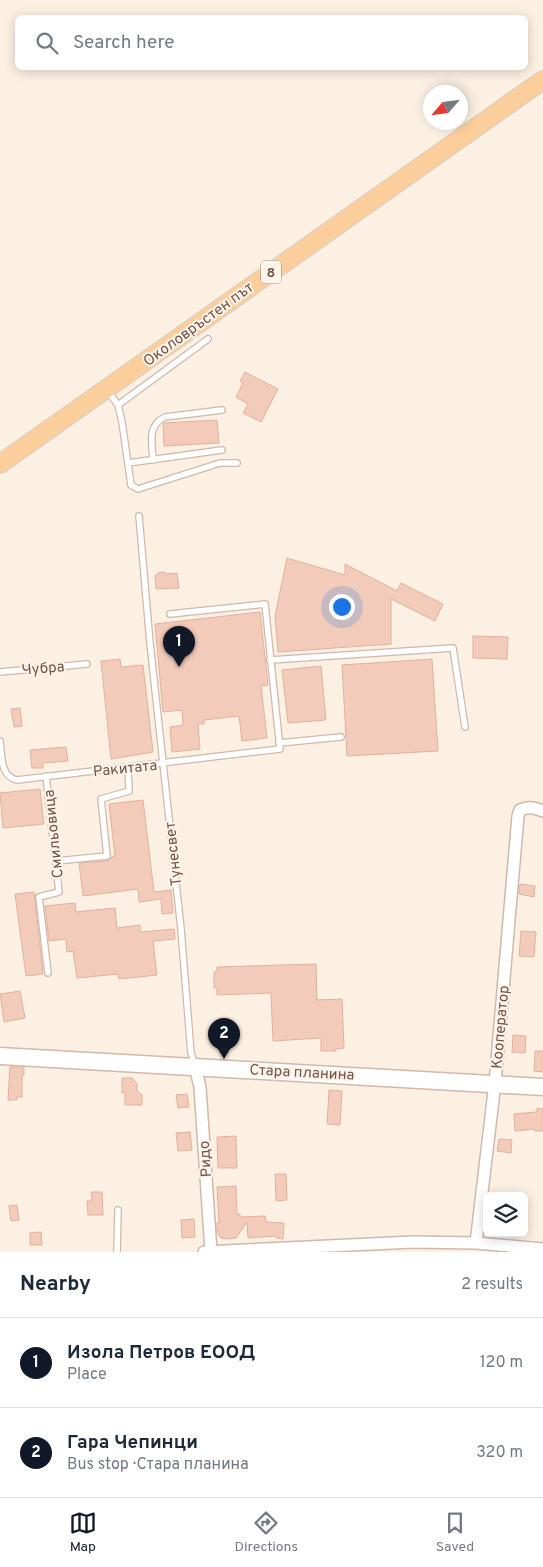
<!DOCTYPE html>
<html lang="en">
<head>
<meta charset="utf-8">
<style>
  body { margin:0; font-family:Overpass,sans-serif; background:#f2f2f3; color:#1f2937 }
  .controls { position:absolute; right:15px; bottom:15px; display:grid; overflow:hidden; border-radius:8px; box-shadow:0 2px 12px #0003 }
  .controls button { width:45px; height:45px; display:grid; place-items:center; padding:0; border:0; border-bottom:1px solid #e0e1e3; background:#fff; color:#1f2937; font:25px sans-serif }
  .compass { position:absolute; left:423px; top:85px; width:45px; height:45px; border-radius:50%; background:#fff; box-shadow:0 2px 12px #0003; rotate:242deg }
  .you { position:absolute; left:341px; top:606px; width:18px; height:18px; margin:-12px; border:4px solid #fff; border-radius:50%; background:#1a73e8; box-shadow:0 0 0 8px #1a73e833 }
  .badge { display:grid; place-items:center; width:32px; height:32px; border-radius:50%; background:#111827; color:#fff; font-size:16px; font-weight:700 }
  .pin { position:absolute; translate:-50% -41px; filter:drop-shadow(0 1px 2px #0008) }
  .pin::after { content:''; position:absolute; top:26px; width:18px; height:15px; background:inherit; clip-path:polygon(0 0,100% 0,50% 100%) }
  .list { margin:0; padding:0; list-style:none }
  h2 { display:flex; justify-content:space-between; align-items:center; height:65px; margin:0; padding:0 20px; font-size:21px }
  h2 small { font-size:16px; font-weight:400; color:#747a83 }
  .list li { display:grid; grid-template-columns:32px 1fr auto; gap:15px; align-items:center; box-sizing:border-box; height:90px; padding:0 20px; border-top:1px solid #e0e1e3 }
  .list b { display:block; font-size:19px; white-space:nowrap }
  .list p { margin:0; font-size:16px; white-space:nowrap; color:#747a83 }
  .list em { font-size:16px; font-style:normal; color:#747a83 }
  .icon { flex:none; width:28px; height:28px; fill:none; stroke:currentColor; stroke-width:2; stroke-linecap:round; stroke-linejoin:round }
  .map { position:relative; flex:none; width:543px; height:1252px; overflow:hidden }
  .search { position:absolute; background:#fff; box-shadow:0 2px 12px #0003; left:15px; right:15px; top:15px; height:55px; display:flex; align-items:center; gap:12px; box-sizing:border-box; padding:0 18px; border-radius:8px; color:#747a83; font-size:19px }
  .sheet { height:245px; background:#fff }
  nav { display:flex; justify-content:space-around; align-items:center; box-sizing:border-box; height:70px; border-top:1px solid #e0e1e3; background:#fff; font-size:14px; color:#747a83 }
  nav a { display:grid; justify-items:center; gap:2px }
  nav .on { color:#111827 }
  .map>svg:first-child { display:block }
</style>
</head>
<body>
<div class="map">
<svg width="543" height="1252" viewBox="0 0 543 1252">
  <rect width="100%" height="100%" fill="#fcf0e3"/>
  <!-- building -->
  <path fill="#f2cbba" stroke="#e5b09b" d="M 245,372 L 278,389 L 261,422 L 243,413 L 248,404 L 236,397 L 243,383 L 240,381 Z
    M 217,420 L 219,443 L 164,446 L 163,424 L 164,423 Z
    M 287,558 L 345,575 L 345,564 L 397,591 L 401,583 L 443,604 L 435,621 L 391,599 L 391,644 L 278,652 L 275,616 Z
    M 165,572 L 166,574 L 177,573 L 179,588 L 156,589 L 155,576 L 158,573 Z
    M 260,612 L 268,685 L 261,686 L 267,738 L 242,741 L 239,716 L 204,720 L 204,724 L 198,724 L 200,749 L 172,752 L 170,727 L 183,725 L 182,710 L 163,712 L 155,624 Z
    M 473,636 L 508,637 L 507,659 L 473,658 Z
    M 120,659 L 121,667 L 143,665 L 153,752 L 111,759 L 101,661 Z
    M 432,659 L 438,751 L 347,756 L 342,665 Z
    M 321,666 L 326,720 L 288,723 L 282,670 Z
    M 20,708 L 22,726 L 14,727 L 11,709 Z
    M 66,747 L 68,761 L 43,763 L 43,768 L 32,768 L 30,750 Z
    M 40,789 L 44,824 L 3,828 L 0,793 Z
    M 143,800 L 154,892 L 171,890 L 173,913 L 162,914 L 161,899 L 139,902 L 138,889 L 83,896 L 79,863 L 107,861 L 112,857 L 115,856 L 109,804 Z
    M 520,884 L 535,886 L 534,897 L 519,894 Z
    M 34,892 L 43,974 L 26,976 L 15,894 Z
    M 75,903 L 76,912 L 115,908 L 117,928 L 140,925 L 140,932 L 174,929 L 175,939 L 153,941 L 157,975 L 119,979 L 118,974 L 77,978 L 73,951 L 67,952 L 66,939 L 49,941 L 45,906 Z
    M 521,931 L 536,932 L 534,957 L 519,956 Z
    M 316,964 L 317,1000 L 342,999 L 344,1048 L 336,1049 L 336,1051 L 321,1051 L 321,1038 L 273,1041 L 271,993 L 217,995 L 217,988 L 214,988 L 214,972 L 217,971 L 217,967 Z
    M 20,991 L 25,1018 L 4,1022 L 0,994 Z
    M 513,1035 L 526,1036 L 525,1053 L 512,1052 Z
    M 535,1051 L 543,1051 L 543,1072 L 534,1071 Z
    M 10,1067 L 24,1067 L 24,1075 L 22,1075 L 22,1097 L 17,1097 L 17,1100 L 8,1100 Z
    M 122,1078 L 132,1078 L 137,1084 L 137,1091 L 142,1095 L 142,1105 L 125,1105 L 125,1093 L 122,1093 Z
    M 329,1090 L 342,1091 L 340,1125 L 327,1124 Z
    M 187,1094 L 189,1107 L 178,1108 L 176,1095 Z
    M 537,1108 L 543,1109 L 543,1131 L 535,1131 L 535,1129 L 515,1131 L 514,1114 L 537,1112 Z
    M 190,1132 L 192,1150 L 178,1151 L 176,1133 Z
    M 236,1136 L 237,1168 L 218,1168 L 217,1137 Z
    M 499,1139 L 512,1140 L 511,1153 L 497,1151 Z
    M 275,1174 L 286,1174 L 287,1200 L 276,1201 Z
    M 236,1186 L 237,1214 L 240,1214 L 240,1217 L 265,1216 L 266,1222 L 284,1223 L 283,1239 L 276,1238 L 276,1236 L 248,1238 L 247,1222 L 236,1238 L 227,1239 L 221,1238 L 217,1232 L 217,1223 L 219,1223 L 217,1187 Z
    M 91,1192 L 102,1192 L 103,1215 L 88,1215 L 87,1201 L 92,1201 Z
    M 17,1205 L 19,1220 L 11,1221 L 9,1206 Z
    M 194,1219 L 195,1237 L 182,1238 L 181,1220 Z
    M 41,1232 L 42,1245 L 30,1245 L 30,1233 Z"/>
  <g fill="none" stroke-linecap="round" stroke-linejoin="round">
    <!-- lane casing -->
    <g stroke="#d0b9ac" stroke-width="8">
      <path id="lane" d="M 107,390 L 118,405 L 122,422 L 131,485 L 138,489 L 220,463 L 237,463
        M 118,405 L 208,339
        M 153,460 C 152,442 147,426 165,417 L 222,410
        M 128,463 L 222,450
        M 139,516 L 150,643 L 181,929 L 191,1053 L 195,1066
        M 270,660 L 453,648 L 465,727
        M 0,672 L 87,664
        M 0,741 C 2,755 0,777 17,780 L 280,749 L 265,604 L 170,614
        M 279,743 L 341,737
        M 46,776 L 59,892 L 39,897 L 48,973
        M 56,861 L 107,856 L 101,799 L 129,791 L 128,767
        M 117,1252 L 118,1210"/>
    </g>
    <!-- street casing -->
    <g stroke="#d0b9ac" stroke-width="14">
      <path id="street" d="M 195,1066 L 200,1087 L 211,1252
        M 476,1243 L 495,1083 L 518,816 L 520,810 C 529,806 534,808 543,811
        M 204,1252 L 413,1242 L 476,1243 L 543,1249"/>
    </g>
    <!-- secondary casing -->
    <g stroke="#d3b8a9" stroke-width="19">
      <path id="secondary" d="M 0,1056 L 543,1087"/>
    </g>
    <!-- primary casing -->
    <g stroke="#d8cfcc" stroke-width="20">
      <path id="primary" d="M 0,464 L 543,80"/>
    </g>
    <!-- lane -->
    <use href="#lane" stroke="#fff" stroke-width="5.5"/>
    <!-- street -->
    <use href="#street" stroke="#fff" stroke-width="11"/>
    <!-- secondary -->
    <use href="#secondary" stroke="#fff" stroke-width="16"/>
    <!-- primary -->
    <use href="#primary" stroke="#fcce9b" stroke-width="18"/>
  </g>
  <g text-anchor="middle" stroke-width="4" stroke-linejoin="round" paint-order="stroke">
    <!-- shield labels -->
    <rect fill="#fff4e9" stroke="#9e8479" stroke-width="1" x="261" y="260.5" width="20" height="23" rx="4"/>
    <g font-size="14" font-weight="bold" fill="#745449">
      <text x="271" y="277">8</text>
    </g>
    <!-- street labels -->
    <g font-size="15" fill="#745449" stroke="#fff4e9">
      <text transform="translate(198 324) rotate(-36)" y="5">Околовръстен път</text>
      <text transform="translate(43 668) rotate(-5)" y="5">Чубра</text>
      <text transform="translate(125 768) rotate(-6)" y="5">Ракитата</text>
      <text transform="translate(53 834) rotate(-96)" y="5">Смильовица</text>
      <text transform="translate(173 854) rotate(-96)" y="5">Тунесвет</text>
      <text transform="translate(500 1027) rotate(-85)" y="5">Кооператор</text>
      <text transform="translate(302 1072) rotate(3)" y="5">Стара планина</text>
      <text transform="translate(205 1159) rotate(-94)" y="5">Ридо</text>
    </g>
  </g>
</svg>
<div class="controls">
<button><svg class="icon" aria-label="layers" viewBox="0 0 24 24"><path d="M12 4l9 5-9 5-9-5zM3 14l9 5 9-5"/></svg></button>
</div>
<svg class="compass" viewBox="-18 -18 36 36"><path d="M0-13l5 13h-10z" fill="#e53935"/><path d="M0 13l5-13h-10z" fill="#747a83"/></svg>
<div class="you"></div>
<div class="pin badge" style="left:179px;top:667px">1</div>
<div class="pin badge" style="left:224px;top:1059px">2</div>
<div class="search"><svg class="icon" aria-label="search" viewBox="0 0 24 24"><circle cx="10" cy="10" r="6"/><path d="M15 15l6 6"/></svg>Search here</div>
</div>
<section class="sheet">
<h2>Nearby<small>2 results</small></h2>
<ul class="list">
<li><span class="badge">1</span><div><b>Изола Петров ЕООД</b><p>Place</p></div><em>120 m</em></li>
<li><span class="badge">2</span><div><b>Гара Чепинци</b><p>Bus stop · Стара планина</p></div><em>320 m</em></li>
</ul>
</section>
<nav>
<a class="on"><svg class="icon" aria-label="map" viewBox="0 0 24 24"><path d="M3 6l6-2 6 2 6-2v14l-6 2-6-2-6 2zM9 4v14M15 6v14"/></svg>Map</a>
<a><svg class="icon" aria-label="directions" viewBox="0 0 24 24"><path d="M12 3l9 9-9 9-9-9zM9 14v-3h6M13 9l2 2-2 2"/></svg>Directions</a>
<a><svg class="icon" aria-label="saved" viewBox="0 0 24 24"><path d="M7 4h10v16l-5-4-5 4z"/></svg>Saved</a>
</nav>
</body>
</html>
